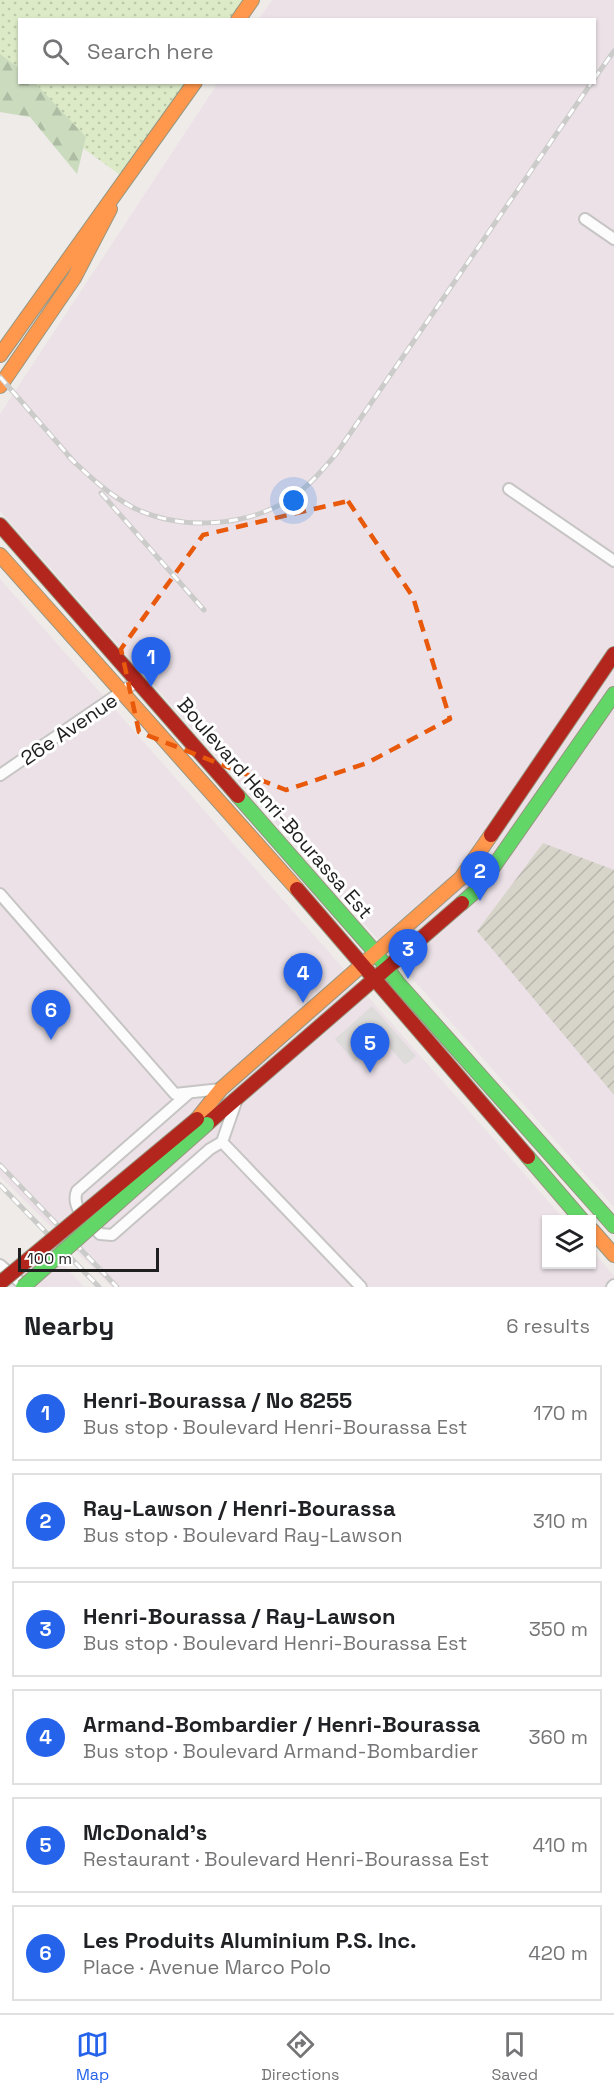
<!DOCTYPE html>
<html lang="en">
<head>
<meta charset="utf-8">
<style>
  body { margin:0; font-family:"Space Grotesk",sans-serif; background:#f6f6f6; color:#202124 }
  .controls { position:absolute; right:18px; bottom:18px; display:grid; overflow:hidden; border-radius:0px; box-shadow:0 2px 4px #0004 }
  .controls button { width:54px; height:54px; display:grid; place-items:center; padding:0; border:0; border-bottom:2px solid #e0e0e0; background:#fff; color:#202124; font:30px sans-serif }
  .scale { position:absolute; left:18px; bottom:15px; width:141px; box-sizing:border-box; padding-left:6px; border:3px solid #1f1f1f; border-top:0; font-size:16px; line-height:21px; white-space:nowrap; color:#1f1f1f; -webkit-text-stroke:4px #fff; paint-order:stroke }
  .you { position:absolute; left:294px; top:501px; width:21px; height:21px; margin:-15px; border:4px solid #fff; border-radius:50%; background:#1a73e8; box-shadow:0 0 0 9px #1a73e833 }
  .badge { display:grid; place-items:center; width:39px; height:39px; border-radius:50%; background:#2563eb; color:#fff; font-size:20px; font-weight:700 }
  .pin { position:absolute; translate:-50% -50px; filter:drop-shadow(0 2px 3px #0008) }
  .pin::after { content:''; position:absolute; top:32px; width:21px; height:18px; background:inherit; clip-path:polygon(0 0,100% 0,50% 100%) }
  .list { margin:0; padding:0; list-style:none }
  h2 { display:flex; justify-content:space-between; align-items:center; height:78px; margin:0; padding:0 24px; font-size:26px }
  h2 small { font-size:20px; font-weight:400; color:#757577 }
  .list li { display:grid; grid-template-columns:39px 1fr auto; gap:18px; align-items:center; box-sizing:border-box; height:96px; margin:0 12px 12px; padding:0 12px; border:2px solid #e0e0e0; border-radius:0px }
  .list b { display:block; font-size:22px; white-space:nowrap }
  .list p { margin:0; font-size:20px; white-space:nowrap; color:#757577 }
  .list em { font-size:20px; font-style:normal; color:#757577 }
  .icon { flex:none; width:33px; height:33px; fill:none; stroke:currentColor; stroke-width:2; stroke-linecap:round; stroke-linejoin:round }
  .map { position:relative; flex:none; width:614px; height:1287px; overflow:hidden }
  .search { position:absolute; background:#fff; box-shadow:0 2px 4px #0004; left:18px; right:18px; top:18px; height:66px; display:flex; align-items:center; gap:15px; box-sizing:border-box; padding:0 21px; border-radius:0px; color:#757577; font-size:22px }
  .sheet { height:726px; background:#fff }
  nav { display:flex; justify-content:space-around; align-items:center; box-sizing:border-box; height:84px; border-top:2px solid #e0e0e0; background:#fff; font-size:16px; color:#757577 }
  nav a { display:grid; justify-items:center; gap:3px }
  nav .on { color:#2563eb }
  .map>svg:first-child { display:block }
</style>
</head>
<body>
<div class="map">
<svg width="614" height="1287" viewBox="0 0 614 1287">
  <defs>
    <pattern id="construction-furrows" width="10" height="10" patternUnits="userSpaceOnUse" patternTransform="scale(1.5)"><rect width="10" height="10" fill="#d7d5ca"/><path d="M-1 1l2-2M0 10L10 0M9 11l2-2" fill="none" stroke="#b8b6ad"/></pattern>
    <pattern id="grass-dots" width="8" height="8" patternUnits="userSpaceOnUse" patternTransform="scale(1.5)"><rect width="8" height="8" fill="#dceac7"/><path d="M2 2h.1M6 6h.1" fill="none" stroke="#bcc8aa" stroke-width="1.8" stroke-linecap="round"/></pattern>
    <pattern id="forest-firs" width="22" height="20" patternUnits="userSpaceOnUse" patternTransform="scale(1.5)"><rect width="22" height="20" fill="#cadbbe"/><path d="M5 1l3.5 6h-7zM16 11l3.5 6h-7z" fill="#adbca3"/></pattern>
  </defs>
  <rect width="100%" height="100%" fill="#eeebe8"/>
  <!-- industrial -->
  <path fill="#ebe1e7" d="M 272,0 L 614,0 L 614,1207 L 0,511 L 0,414 L 218,83 L 594,82 L 594,20 L 259,19 Z
    M 0,579 L 564,1219 L 546,1220 L 546,1264 L 592,1264 L 592,1250 L 614,1276 L 614,1287 L 112,1287 L 0,1176 Z
    M 44,1244 L 84,1287 L 0,1287 Z"/>
  <!-- construction -->
  <path fill="url(#construction-furrows)" d="M 543,843 L 614,870 L 614,1095 L 477,931 Z"/>
  <!-- grass -->
  <path fill="url(#grass-dots)" d="M 0,0 L 251,0 L 238,19 L 20,20 L 20,82 L 194,83 L 127,180 L 0,88 Z"/>
  <!-- forest -->
  <path fill="url(#forest-firs)" d="M 0,54 L 19,68 L 20,82 L 35,83 L 86,137 L 77,174 L 30,117 L 0,112 Z"/>
  <!-- parking -->
  <path fill="#dedcdb" d="M 372,1006 L 416,1056 L 405,1065 L 382,1039 L 355,1062 L 335,1039 Z"/>
  <g fill="none" stroke-linecap="round" stroke-linejoin="round">
    <!-- street casing -->
    <g stroke="#c6c5c4" stroke-width="14">
      <path id="street" d="M 585,219 L 614,239
        M 509,489 L 614,561
        M 0,775 L 136,682
        M 0,894 L 175,1094 L 221,1089
        M 189,1093 L 77,1191 C 70,1208 89,1222 100,1234 L 112,1235 L 210,1149 L 222,1142 L 237,1099
        M 222,1142 L 361,1287
        M 0,1265 L 26,1287
        M 612,1287 L 614,1285"/>
    </g>
    <!-- fast casing -->
    <g stroke="#979680" stroke-width="16">
      <path id="fast" d="M 238,796 L 375,952 L 398,983 L 614,1226
        M 462,903 L 478,889 L 614,694
        M 528,1157 L 582,1220"/>
    </g>
    <!-- slow casing -->
    <g stroke="#979680" stroke-width="16">
      <path id="slow" d="M 238,20 L 252,0
        M 0,355 L 195,82
        M 0,386 L 74,278 L 110,209
        M 0,555 L 297,889
        M 197,1119 L 221,1089 L 461,878 L 491,835
        M 592,1230 L 614,1255"/>
    </g>
    <!-- jam casing -->
    <g stroke="#979680" stroke-width="16">
      <path id="jam" d="M 0,525 L 238,796
        M 491,835 L 614,654
        M 297,889 L 528,1157
        M 207,1124 L 462,903"/>
    </g>
    <!-- street -->
    <use href="#street" stroke="#fcfcfc" stroke-width="10"/>
    <!-- fast -->
    <use href="#fast" stroke="#63d668" stroke-width="14"/>
    <!-- slow -->
    <use href="#slow" stroke="#ff974d" stroke-width="14"/>
    <!-- jam -->
    <use href="#jam" stroke="#b3261e" stroke-width="14"/>
    <!-- rail casing -->
    <g stroke="#cbcbca" stroke-width="5">
      <path id="rail" d="M 594,79 L 614,51
        M 0,377 L 75,463
        M 69,457 C 89,476 109,495 134,508 C 181,531 246,527 290,499 C 308,487 322,471 336,454 L 592,82
        M 101,493 L 204,610
        M 0,1165 L 117,1287
        M 0,1185 L 99,1287"/>
    </g>
    <!-- rail -->
    <use href="#rail" stroke="#fff" stroke-width="3" stroke-dasharray="9" stroke-linecap="butt"/>
    <!-- fast-bridge casing -->
    <g stroke="#979680" stroke-width="16" stroke-linecap="butt">
      <path id="fast-bridge" d="M 23,1287 L 207,1124"/>
    </g>
    <!-- jam-bridge casing -->
    <g stroke="#979680" stroke-width="16" stroke-linecap="butt">
      <path id="jam-bridge" d="M 0,1283 L 197,1119"/>
    </g>
    <!-- fast-bridge -->
    <use href="#fast-bridge" stroke="#63d668" stroke-width="14"/>
    <!-- jam-bridge -->
    <use href="#jam-bridge" stroke="#b3261e" stroke-width="14"/>
  </g>
  <!-- marked area -->
  <path fill="none" stroke="#e8590c" stroke-width="4.5" stroke-dasharray="12 8" stroke-linejoin="round" d="M 348,501 L 413,597 L 450,719 L 367,763 L 286,790 L 139,732 L 121,649 L 203,535 Z"/>
  <g text-anchor="middle" stroke-width="6" stroke-linejoin="round" paint-order="stroke">
    <!-- street labels -->
    <g font-size="20" fill="#1f1f1f" stroke="#fff">
      <text transform="translate(69 729) rotate(-34)" y="7">26e Avenue</text>
      <text transform="translate(275 808) rotate(49)" y="7">Boulevard Henri-Bourassa Est</text>
    </g>
  </g>
</svg>
<div class="controls">
<button><svg class="icon" aria-label="layers" viewBox="0 0 24 24"><path d="M12 4l9 5-9 5-9-5zM3 14l9 5 9-5"/></svg></button>
</div>
<div class="scale">100 m</div>
<div class="you"></div>
<div class="pin badge" style="left:151px;top:687px">1</div>
<div class="pin badge" style="left:480px;top:901px">2</div>
<div class="pin badge" style="left:408px;top:979px">3</div>
<div class="pin badge" style="left:303px;top:1003px">4</div>
<div class="pin badge" style="left:370px;top:1073px">5</div>
<div class="pin badge" style="left:51px;top:1040px">6</div>
<div class="search"><svg class="icon" aria-label="search" viewBox="0 0 24 24"><circle cx="10" cy="10" r="6"/><path d="M15 15l6 6"/></svg>Search here</div>
</div>
<section class="sheet">
<h2>Nearby<small>6 results</small></h2>
<ul class="list">
<li><span class="badge">1</span><div><b>Henri-Bourassa / No 8255</b><p>Bus stop · Boulevard Henri-Bourassa Est</p></div><em>170 m</em></li>
<li><span class="badge">2</span><div><b>Ray-Lawson / Henri-Bourassa</b><p>Bus stop · Boulevard Ray-Lawson</p></div><em>310 m</em></li>
<li><span class="badge">3</span><div><b>Henri-Bourassa / Ray-Lawson</b><p>Bus stop · Boulevard Henri-Bourassa Est</p></div><em>350 m</em></li>
<li><span class="badge">4</span><div><b>Armand-Bombardier / Henri-Bourassa</b><p>Bus stop · Boulevard Armand-Bombardier</p></div><em>360 m</em></li>
<li><span class="badge">5</span><div><b>McDonald's</b><p>Restaurant · Boulevard Henri-Bourassa Est</p></div><em>410 m</em></li>
<li><span class="badge">6</span><div><b>Les Produits Aluminium P.S. Inc.</b><p>Place · Avenue Marco Polo</p></div><em>420 m</em></li>
</ul>
</section>
<nav>
<a class="on"><svg class="icon" aria-label="map" viewBox="0 0 24 24"><path d="M3 6l6-2 6 2 6-2v14l-6 2-6-2-6 2zM9 4v14M15 6v14"/></svg>Map</a>
<a><svg class="icon" aria-label="directions" viewBox="0 0 24 24"><path d="M12 3l9 9-9 9-9-9zM9 14v-3h6M13 9l2 2-2 2"/></svg>Directions</a>
<a><svg class="icon" aria-label="saved" viewBox="0 0 24 24"><path d="M7 4h10v16l-5-4-5 4z"/></svg>Saved</a>
</nav>
</body>
</html>
